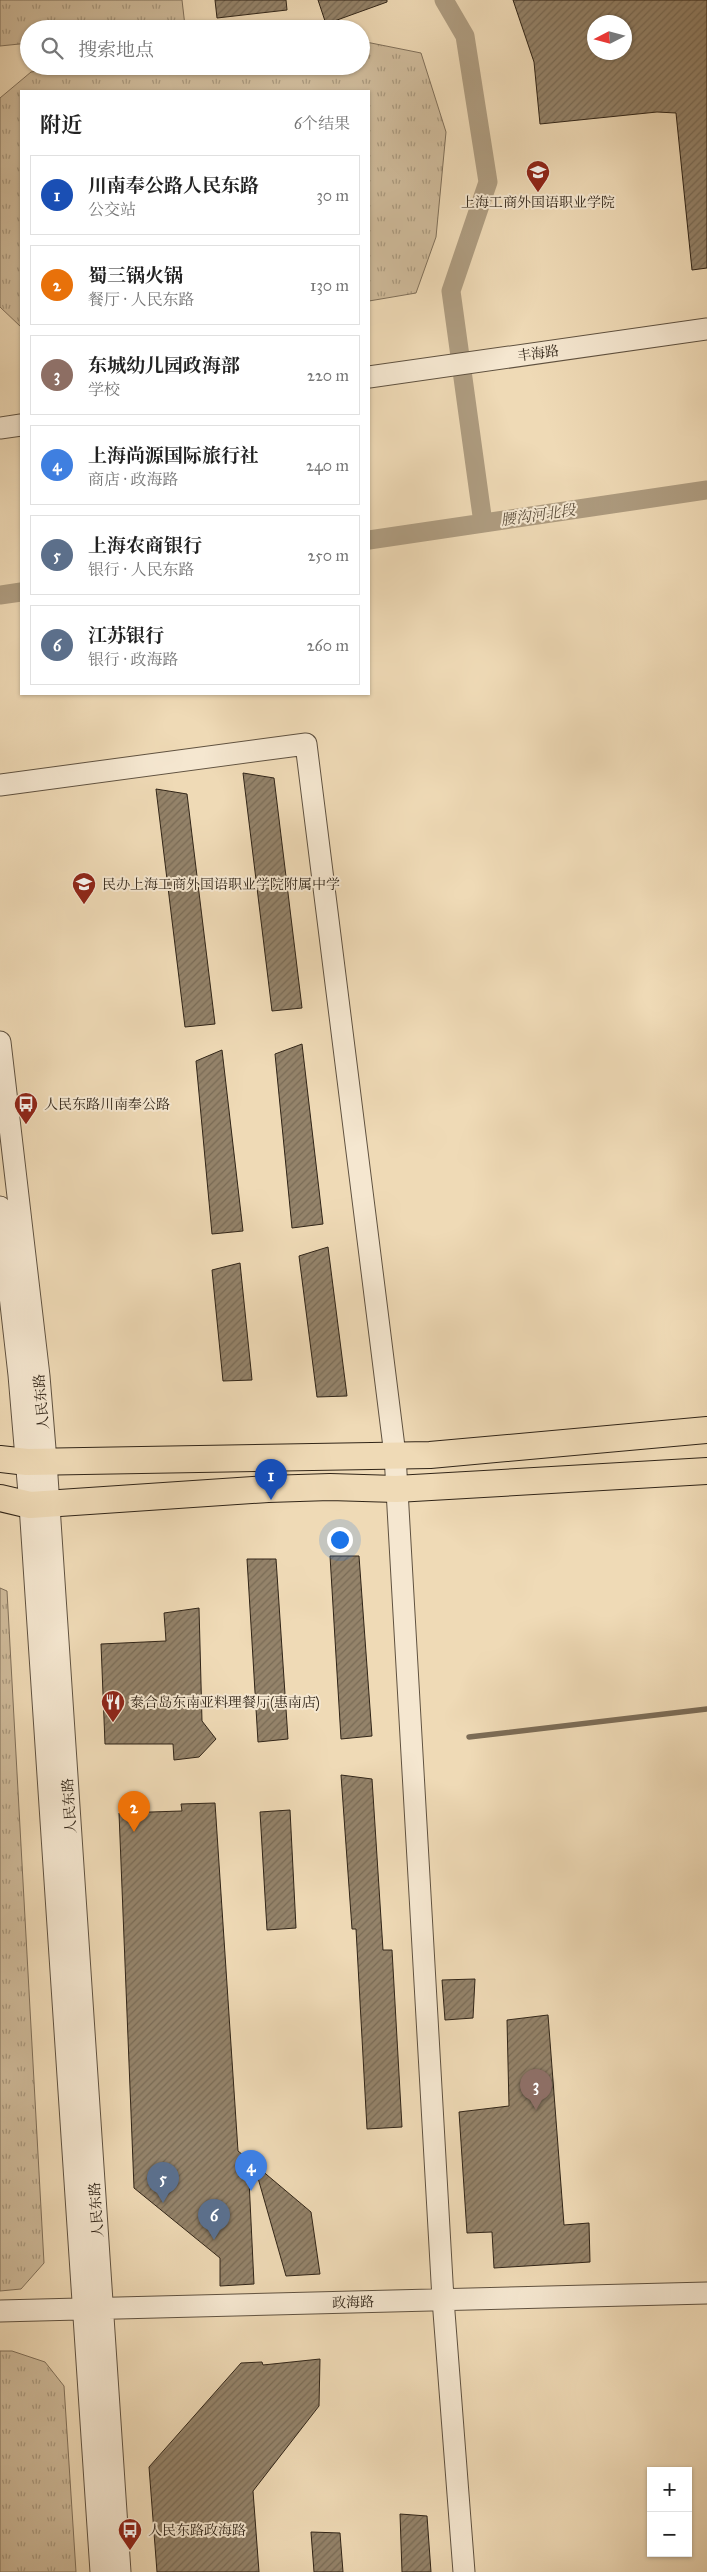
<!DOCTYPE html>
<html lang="zh">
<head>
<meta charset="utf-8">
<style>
  body { margin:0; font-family:"IM FELL Great Primer","Noto Serif SC",serif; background:#f2f2f2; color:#222 }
  .controls { position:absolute; right:15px; bottom:15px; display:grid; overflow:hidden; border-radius:0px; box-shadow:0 1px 4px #0004 }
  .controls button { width:45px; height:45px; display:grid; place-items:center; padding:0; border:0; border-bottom:1px solid #e0e0e0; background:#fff; color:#222; font:25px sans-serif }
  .compass { position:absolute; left:587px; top:15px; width:45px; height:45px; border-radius:50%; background:#fff; box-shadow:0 1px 4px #0004; rotate:264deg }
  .you { position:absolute; left:339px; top:1539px; width:18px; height:18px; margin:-12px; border:4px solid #fff; border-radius:50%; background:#1a73e8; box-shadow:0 0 0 8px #1a73e833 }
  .badge { display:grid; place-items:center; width:32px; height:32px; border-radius:50%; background:#8f2418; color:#fff; font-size:16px; font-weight:700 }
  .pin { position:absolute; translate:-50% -41px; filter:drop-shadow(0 1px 2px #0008) }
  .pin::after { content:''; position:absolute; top:26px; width:18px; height:15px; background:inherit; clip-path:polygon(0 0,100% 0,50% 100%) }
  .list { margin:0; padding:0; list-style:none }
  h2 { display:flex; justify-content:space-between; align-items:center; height:65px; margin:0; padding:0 20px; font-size:21px }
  h2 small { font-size:16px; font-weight:400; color:#767676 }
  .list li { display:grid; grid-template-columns:32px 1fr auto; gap:15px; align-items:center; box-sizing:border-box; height:80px; margin:0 10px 10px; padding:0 10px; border:1px solid #e0e0e0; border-radius:0px }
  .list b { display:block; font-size:19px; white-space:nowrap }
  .list p { margin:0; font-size:16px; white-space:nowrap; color:#767676 }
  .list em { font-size:16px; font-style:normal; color:#767676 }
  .icon { flex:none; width:28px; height:28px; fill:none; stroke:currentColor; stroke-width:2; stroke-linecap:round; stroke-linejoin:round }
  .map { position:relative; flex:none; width:707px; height:2572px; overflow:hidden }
  .search { position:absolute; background:#fff; box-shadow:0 1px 4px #0004; left:20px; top:20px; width:350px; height:55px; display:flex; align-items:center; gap:12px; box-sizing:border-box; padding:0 18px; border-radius:28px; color:#767676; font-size:19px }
  .panel { position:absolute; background:#fff; box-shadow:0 1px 4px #0004; left:20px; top:90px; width:350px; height:605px; border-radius:0px }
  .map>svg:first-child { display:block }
</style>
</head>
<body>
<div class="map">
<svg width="707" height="2572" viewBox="0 0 707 2572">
  <defs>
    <pattern id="grass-tufts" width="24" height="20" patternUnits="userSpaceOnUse" patternTransform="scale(1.25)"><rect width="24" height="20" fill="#cfbb9b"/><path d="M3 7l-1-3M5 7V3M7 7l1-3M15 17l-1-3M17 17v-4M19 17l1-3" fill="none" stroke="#a9987d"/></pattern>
    <pattern id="building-hatch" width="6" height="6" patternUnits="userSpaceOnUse" patternTransform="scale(1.25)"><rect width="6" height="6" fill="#94836a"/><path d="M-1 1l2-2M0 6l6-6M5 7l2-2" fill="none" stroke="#796b56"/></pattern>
  </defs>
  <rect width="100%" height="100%" fill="#efdab6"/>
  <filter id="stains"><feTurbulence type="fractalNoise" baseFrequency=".004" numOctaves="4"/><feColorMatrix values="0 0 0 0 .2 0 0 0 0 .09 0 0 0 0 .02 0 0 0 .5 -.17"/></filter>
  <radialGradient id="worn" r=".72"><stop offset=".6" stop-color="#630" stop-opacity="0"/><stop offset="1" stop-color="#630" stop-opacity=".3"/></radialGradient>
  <!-- grass -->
  <path fill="url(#grass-tufts)" stroke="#80705a" d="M 0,0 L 182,0 L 185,26 L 160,29 L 29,29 L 29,43 L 0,46 Z
    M 361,41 L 421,53 L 446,132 L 436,237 L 416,293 L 369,301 L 369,91 L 21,91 L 21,327 L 0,307 L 0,98 L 31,72 L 72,66 L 361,66 Z
    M 0,1588 L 7,1591 L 44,2263 L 21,2289 L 0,2291 Z
    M 0,2351 L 12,2351 L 45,2362 L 64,2386 L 76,2572 L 0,2572 Z"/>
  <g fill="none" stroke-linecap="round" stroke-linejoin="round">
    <!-- stream -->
    <path stroke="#7c6c56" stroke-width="5.5" d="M 469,1737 L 707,1709"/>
    <!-- canal -->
    <path stroke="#ae9c80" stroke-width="19" d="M 444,0 L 465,36 L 488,182 L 451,291 L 483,523
      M 369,540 L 707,490
      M 0,595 L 21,592"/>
  </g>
  <!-- building -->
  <path fill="url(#building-hatch)" stroke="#312518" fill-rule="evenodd" d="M 215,0 L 286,0 L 287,10 L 217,18 Z
    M 318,0 L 387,0 L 387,2 L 326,24 Z
    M 513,0 L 707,0 L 707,268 L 692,270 L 676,113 L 657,112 L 540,124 L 534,62 ZM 594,22 L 624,22 L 624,52 L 594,52 Z
    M 243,773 L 274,778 L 302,1008 L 272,1011 Z
    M 156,789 L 187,794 L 215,1024 L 185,1027 Z
    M 302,1044 L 323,1224 L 292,1228 L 275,1054 Z
    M 222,1050 L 243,1231 L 212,1234 L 196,1061 Z
    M 328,1247 L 347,1396 L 317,1397 L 299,1256 Z
    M 240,1263 L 252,1380 L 223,1381 L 212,1270 Z
    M 330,1556 L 359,1556 L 372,1736 L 341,1739 Z
    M 247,1559 L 276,1559 L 288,1739 L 258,1742 Z
    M 199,1608 L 202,1721 L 216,1739 L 199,1757 L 174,1760 L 173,1744 L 105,1744 L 101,1644 L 166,1641 L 164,1613 Z
    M 341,1775 L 372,1779 L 383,1950 L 392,1950 L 402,2127 L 367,2129 L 356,1929 L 352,1929 Z
    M 215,1803 L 238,2151 L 248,2159 L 254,2284 L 220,2286 L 220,2258 L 134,2188 L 119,1813 L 182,1811 L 181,1804 Z
    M 290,1810 L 296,1928 L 267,1930 L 260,1812 Z
    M 475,1979 L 473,2018 L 445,2020 L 442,1980 Z
    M 548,2015 L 564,2225 L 589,2223 L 590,2262 L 494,2268 L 492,2232 L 467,2233 L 459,2112 L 509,2106 L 507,2020 Z
    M 254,2164 L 311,2212 L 320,2274 L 286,2276 Z
    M 320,2359 L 319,2406 L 253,2491 L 259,2572 L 157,2572 L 149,2467 L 241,2363 L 262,2362 L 263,2365 Z
    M 400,2514 L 427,2516 L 431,2572 L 402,2572 Z
    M 311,2532 L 340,2533 L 343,2572 L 314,2572 Z"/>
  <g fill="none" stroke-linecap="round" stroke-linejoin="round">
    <!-- minor casing -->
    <g stroke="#605240" stroke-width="23">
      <path id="minor" d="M 369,377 L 707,329
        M 0,428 L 21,425
        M 0,785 L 306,744 L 395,1455 L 443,2299 L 464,2572
        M 0,1042 L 39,1376 L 46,1461 L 120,2572
        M 0,1207 L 19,1375 L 30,1505 L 101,2572
        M 0,2311 L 707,2293"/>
    </g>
    <!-- major casing -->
    <g stroke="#312518" stroke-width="28">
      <path id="major" d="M 0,1459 L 27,1462 L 430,1455 L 707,1430
        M 0,1498 L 30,1505 L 268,1489 L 330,1487 L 396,1489 L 707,1471"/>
    </g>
    <!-- minor -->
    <use href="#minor" stroke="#f5e7d0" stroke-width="21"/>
    <!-- major -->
    <use href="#major" stroke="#efdab6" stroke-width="26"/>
  </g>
  <!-- icons -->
  <defs>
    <g id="university-pin" transform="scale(1.25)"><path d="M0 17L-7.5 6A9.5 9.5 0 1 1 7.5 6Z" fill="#8f2418" stroke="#f5e7d0"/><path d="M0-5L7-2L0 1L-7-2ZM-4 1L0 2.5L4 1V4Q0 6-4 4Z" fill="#fff"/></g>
    <g id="school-pin" transform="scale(1.25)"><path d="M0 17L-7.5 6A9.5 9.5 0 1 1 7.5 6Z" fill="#8f2418" stroke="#f5e7d0"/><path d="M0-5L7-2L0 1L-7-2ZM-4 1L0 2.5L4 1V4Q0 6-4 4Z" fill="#fff"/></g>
    <g id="bus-pin" transform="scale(1.25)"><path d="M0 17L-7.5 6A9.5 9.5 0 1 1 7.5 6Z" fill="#8f2418" stroke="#f5e7d0"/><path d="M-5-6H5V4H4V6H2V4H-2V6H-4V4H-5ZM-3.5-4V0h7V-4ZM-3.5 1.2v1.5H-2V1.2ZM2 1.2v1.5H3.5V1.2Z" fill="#fff"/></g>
    <g id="restaurant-pin" transform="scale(1.25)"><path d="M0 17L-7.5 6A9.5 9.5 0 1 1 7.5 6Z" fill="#8f2418" stroke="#f5e7d0"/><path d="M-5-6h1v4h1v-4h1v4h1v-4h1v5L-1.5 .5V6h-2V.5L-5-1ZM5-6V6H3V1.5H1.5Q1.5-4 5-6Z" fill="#fff"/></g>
  </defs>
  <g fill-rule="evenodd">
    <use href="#university-pin" x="538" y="172"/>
    <use href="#school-pin" x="84" y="884"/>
    <use href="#bus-pin" x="26" y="1104"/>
    <use href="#restaurant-pin" x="113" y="1702"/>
    <use href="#bus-pin" x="130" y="2530"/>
  </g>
  <g text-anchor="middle" stroke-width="4" stroke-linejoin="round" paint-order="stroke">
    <!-- poi labels -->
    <g font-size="14" fill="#312518" stroke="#f5e7d0" text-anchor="start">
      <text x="538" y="207" text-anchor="middle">上海工商外国语职业学院</text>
      <text x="102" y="889">民办上海工商外国语职业学院附属中学</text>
      <text x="44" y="1109">人民东路川南奉公路</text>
      <text x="130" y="1707">泰合岛东南亚料理餐厅(惠南店)</text>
      <text x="148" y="2535">人民东路政海路</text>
    </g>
    <!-- street labels -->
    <g font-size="14" fill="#312518" stroke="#f5e7d0">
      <text transform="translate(538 353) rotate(-8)" y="5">丰海路</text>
      <text transform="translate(41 1402) rotate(-95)" y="5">人民东路</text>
      <text transform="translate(69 1806) rotate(-94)" y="5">人民东路</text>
      <text transform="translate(96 2210) rotate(-94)" y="5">人民东路</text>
      <text transform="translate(353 2302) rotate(-2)" y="5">政海路</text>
    </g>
    <!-- water labels -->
    <g font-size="15" font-style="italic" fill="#5d4f3c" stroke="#f5e7d0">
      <text transform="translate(538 515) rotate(-8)" y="5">腰沟河北段</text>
    </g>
  </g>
  <rect width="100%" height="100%" filter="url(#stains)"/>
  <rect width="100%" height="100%" fill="url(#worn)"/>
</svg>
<div class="controls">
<button>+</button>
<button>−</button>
</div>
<svg class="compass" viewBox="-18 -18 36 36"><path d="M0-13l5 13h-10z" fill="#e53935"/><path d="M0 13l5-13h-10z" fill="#767676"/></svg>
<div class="you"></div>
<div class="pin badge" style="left:271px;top:1500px;background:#1a4fb4">1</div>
<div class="pin badge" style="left:134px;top:1832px;background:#e8710a">2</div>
<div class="pin badge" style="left:536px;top:2110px;background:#8d6e63">3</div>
<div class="pin badge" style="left:251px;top:2191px;background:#3f7fe0">4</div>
<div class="pin badge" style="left:163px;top:2203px;background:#5c6f8a">5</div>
<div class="pin badge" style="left:214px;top:2240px;background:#5c6f8a">6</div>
<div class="search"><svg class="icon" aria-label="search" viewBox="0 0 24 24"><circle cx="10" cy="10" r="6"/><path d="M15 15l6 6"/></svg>搜索地点</div>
<section class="panel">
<h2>附近<small>6个结果</small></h2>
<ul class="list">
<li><span class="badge" style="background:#1a4fb4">1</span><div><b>川南奉公路人民东路</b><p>公交站</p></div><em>30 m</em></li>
<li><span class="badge" style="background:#e8710a">2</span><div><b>蜀三锅火锅</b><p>餐厅 · 人民东路</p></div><em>130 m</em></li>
<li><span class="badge" style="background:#8d6e63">3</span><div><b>东城幼儿园政海部</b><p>学校</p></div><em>220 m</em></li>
<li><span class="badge" style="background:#3f7fe0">4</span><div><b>上海尚源国际旅行社</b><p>商店 · 政海路</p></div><em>240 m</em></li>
<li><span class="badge" style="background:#5c6f8a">5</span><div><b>上海农商银行</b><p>银行 · 人民东路</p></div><em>250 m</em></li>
<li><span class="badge" style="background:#5c6f8a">6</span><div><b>江苏银行</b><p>银行 · 政海路</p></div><em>260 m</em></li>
</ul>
</section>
</div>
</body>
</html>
